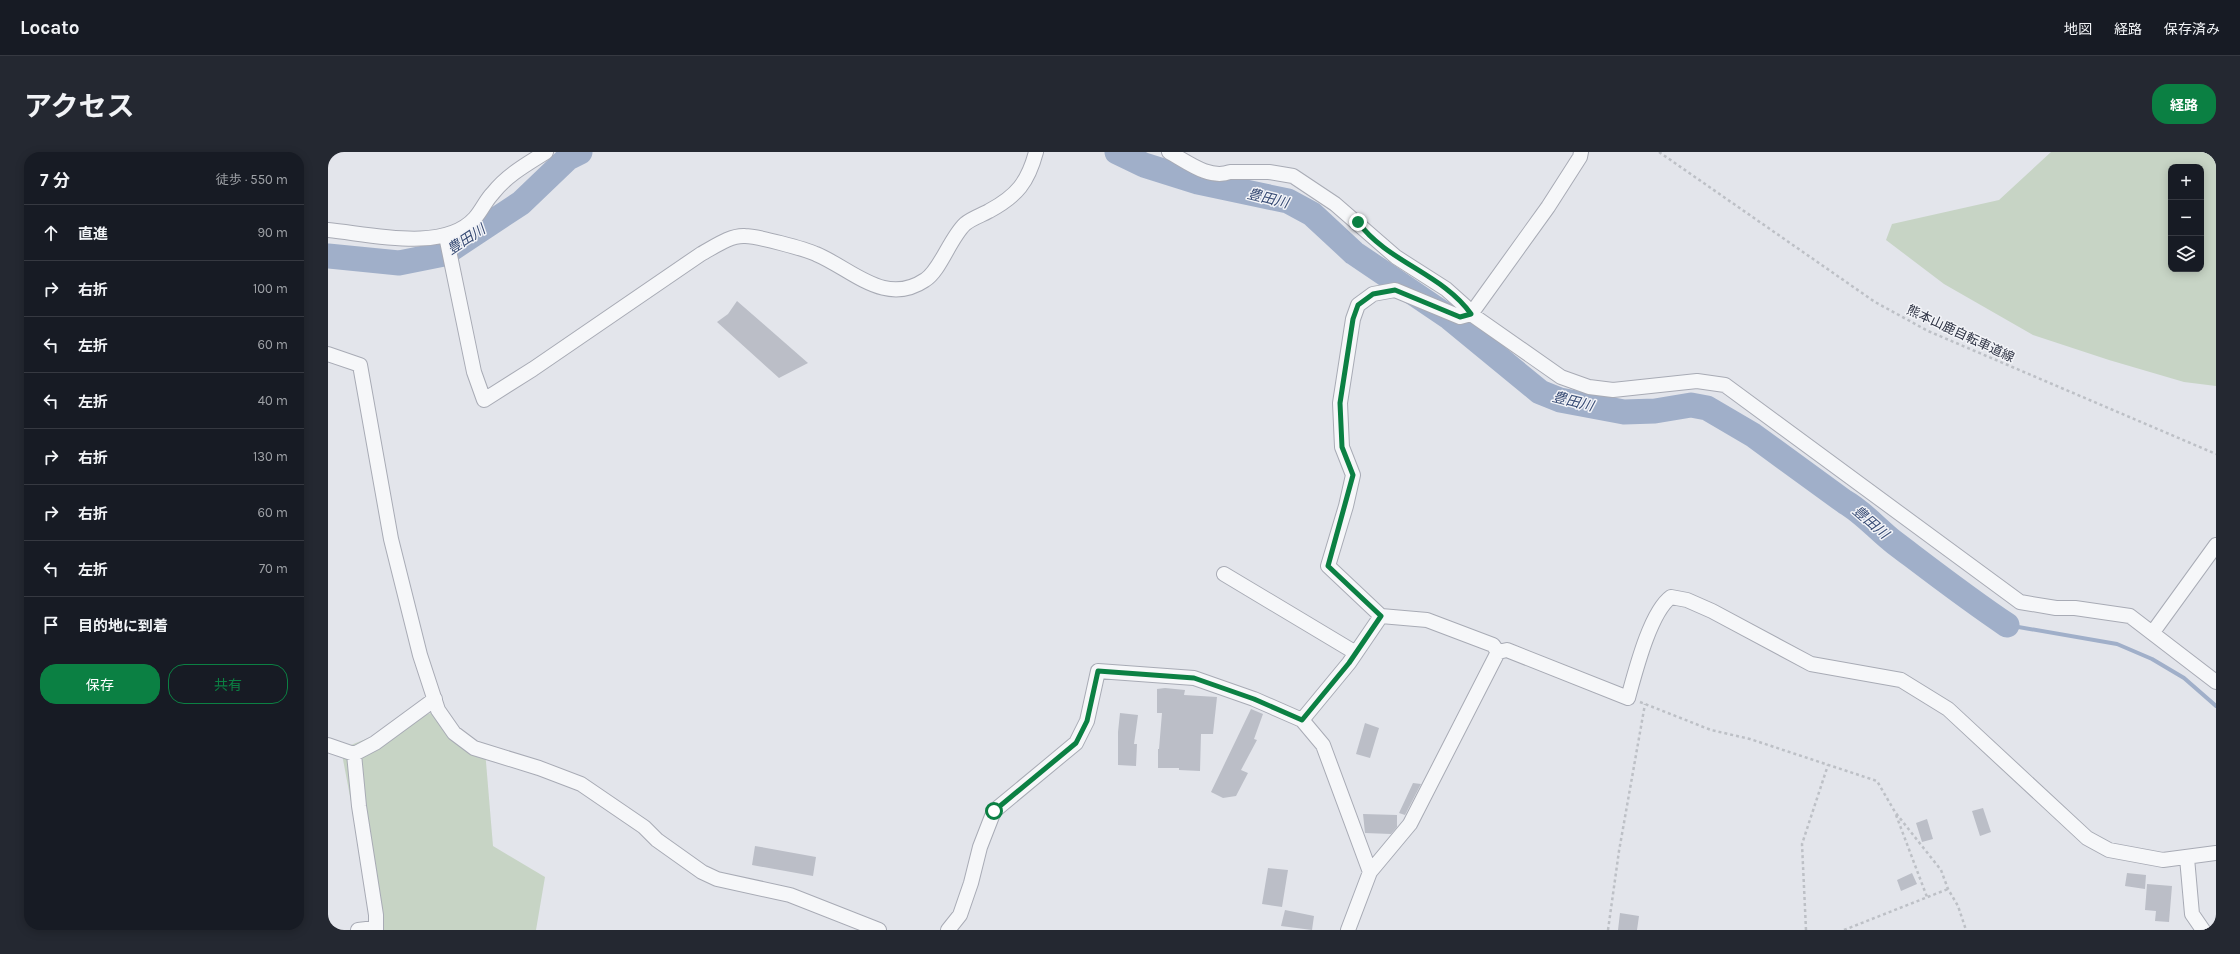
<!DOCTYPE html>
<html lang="ja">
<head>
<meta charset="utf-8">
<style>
  body { margin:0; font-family:Karla,"Noto Sans JP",sans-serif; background:#242831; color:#f1f3f6 }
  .controls { position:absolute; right:12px; top:12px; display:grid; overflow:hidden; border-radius:8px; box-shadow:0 2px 10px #0003 }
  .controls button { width:36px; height:36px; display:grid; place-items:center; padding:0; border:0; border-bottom:1px solid #363941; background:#171b24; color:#f1f3f6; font:20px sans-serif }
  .stop { position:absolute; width:12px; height:12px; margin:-9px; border:3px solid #0b8043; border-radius:50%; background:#fff }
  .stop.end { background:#0b8043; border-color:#fff; box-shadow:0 1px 4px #0008 }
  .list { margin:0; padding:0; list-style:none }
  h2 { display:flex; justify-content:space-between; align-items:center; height:52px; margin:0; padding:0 16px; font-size:17px }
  h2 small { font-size:13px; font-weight:400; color:#9ea1a6 }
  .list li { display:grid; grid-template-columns:26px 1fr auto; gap:12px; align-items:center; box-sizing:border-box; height:56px; padding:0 16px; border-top:1px solid #363941 }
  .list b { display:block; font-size:15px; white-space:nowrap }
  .list em { font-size:13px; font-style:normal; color:#9ea1a6 }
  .actions { display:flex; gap:8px; padding:12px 16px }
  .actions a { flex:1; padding:9px 0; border:1px solid #0b8043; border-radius:16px; text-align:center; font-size:14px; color:#0b8043 }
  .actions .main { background:#0b8043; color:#fff }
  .icon { flex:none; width:22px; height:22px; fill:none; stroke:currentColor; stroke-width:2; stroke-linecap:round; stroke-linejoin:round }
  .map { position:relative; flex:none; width:1888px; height:778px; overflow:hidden; border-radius:16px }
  header { display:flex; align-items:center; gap:24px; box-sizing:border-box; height:56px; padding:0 20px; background:#171b24; border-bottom:1px solid #363941 }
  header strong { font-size:19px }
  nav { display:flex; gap:22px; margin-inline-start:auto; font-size:14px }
  .intro { display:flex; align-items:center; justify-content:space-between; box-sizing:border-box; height:96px; padding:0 24px }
  h1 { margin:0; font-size:28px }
  .button { padding:10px 18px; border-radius:16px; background:#0b8043; color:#fff; font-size:14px; font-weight:700 }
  main { display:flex; gap:24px; padding:0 24px }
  aside { flex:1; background:#171b24; border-radius:16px; box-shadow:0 2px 10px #0003 }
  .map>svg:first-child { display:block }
</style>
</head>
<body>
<header>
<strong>Locato</strong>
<nav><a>地図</a><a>経路</a><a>保存済み</a></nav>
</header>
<div class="intro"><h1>アクセス</h1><a class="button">経路</a></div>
<main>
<aside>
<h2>7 分<small>徒歩 · 550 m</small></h2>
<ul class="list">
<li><svg class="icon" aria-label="ahead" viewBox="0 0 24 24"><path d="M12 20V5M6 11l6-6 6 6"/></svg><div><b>直進</b></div><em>90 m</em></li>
<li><svg class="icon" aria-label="right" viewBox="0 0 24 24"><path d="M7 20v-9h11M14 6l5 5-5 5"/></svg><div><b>右折</b></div><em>100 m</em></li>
<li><svg class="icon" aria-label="left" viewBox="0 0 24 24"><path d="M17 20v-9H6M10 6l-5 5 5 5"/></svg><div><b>左折</b></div><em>60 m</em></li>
<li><svg class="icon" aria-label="left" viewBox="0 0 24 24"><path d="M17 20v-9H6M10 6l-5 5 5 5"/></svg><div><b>左折</b></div><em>40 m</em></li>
<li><svg class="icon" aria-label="right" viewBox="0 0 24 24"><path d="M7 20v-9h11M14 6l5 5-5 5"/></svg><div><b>右折</b></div><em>130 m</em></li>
<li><svg class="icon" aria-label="right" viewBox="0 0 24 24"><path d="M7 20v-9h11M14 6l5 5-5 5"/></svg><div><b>右折</b></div><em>60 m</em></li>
<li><svg class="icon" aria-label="left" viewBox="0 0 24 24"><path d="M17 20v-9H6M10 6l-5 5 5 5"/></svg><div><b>左折</b></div><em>70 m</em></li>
<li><svg class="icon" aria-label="arrive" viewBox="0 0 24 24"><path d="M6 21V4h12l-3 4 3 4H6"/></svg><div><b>目的地に到着</b></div></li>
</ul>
<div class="actions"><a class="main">保存</a><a>共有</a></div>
</aside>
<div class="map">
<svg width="1888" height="778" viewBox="0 0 1888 778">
  <rect width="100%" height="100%" fill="#e3e5eb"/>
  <!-- green -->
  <path fill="#c7d4c5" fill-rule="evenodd" d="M 1723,0 L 1888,0 L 1888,234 L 1856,230 L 1781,208 L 1705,183 L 1616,132 L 1558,88 L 1564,72 L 1671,48 ZM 1843,15 L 1873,15 L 1873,117 L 1843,117 Z
    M 110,558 L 157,598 L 165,694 L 217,725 L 208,778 L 48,778 L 47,776 L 13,597 Z"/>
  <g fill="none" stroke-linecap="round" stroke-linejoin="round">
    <!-- stream -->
    <path stroke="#a0afc9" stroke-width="4" d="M 1679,473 L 1789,492 L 1824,507 L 1856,526 L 1888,554"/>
    <!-- river -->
    <path stroke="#a0afc9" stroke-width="25" d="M 789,0 L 816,13 L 870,30 L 960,49 L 984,62 L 1026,101 L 1122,166 L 1212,240 L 1232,248 L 1296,260 L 1327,259 L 1363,253 L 1379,256 L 1425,283 L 1517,350 C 1535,360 1550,378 1567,391 C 1604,419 1640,447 1679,473
      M 0,104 L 71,111 L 116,102 L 193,51 L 240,6 L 252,0"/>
  </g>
  <!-- building -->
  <path fill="#bbbec7" d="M 409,149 L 480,211 L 451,226 L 389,170 L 400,162 Z
    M 837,536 L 857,538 L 856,543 L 889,545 L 885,582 L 873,582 L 872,619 L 851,618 L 851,616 L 830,616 L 830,597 L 831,597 L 834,561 L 829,561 L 829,537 Z
    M 923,557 L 935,562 L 926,587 L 929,588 L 913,618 L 920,621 L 908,644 L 895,646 L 883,640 Z
    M 792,561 L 810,563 L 806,592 L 809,592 L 808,614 L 790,613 L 790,580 Z
    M 1037,571 L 1051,576 L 1042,606 L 1028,602 Z
    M 1085,631 L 1093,632 L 1077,663 L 1071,661 Z
    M 1655,656 L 1663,680 L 1652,684 L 1644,659 Z
    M 1035,662 L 1069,663 L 1069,675 L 1063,682 L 1037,681 Z
    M 1599,667 L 1605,687 L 1594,690 L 1588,671 Z
    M 427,694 L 488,705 L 485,724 L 424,713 Z
    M 940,716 L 960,718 L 954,755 L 934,752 Z
    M 1584,721 L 1589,732 L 1573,739 L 1569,728 Z
    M 1799,721 L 1818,723 L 1817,737 L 1797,734 Z
    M 1819,732 L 1844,734 L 1841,770 L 1827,769 L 1828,759 L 1817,758 Z
    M 957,758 L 986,764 L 984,778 L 953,774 Z
    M 1292,761 L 1311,764 L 1309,778 L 1290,778 Z"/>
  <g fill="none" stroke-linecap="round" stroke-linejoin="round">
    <!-- minor casing -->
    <g stroke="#a8abb5" stroke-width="16">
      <path id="minor" d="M 841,0 C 858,9 881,28 902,20 L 941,20 L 965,24 L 1007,52 L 1068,105 L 1118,137 L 1137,154 L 1143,162 L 1233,225 L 1261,235 L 1285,238 L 1369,229 L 1397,233 L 1692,450 L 1728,456 L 1747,456 L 1802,464 L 1888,530
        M 0,78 C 42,82 116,101 147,66 C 154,58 158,48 165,41 C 179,23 199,12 218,0
        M 118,84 L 146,220 L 156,248 L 205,217 L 373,102 C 386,95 402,83 417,84 C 429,84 477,97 488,102 C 524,117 557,155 597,128 C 612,119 622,86 637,72 C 644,66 654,63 661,59 C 689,44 700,30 708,0
        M 0,202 L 32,213 L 63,387 L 92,503 L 110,558 L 126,581 L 146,596 L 211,616 L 253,632 L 316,675 L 329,688 L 374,720 L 389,727 L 462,743 L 551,778
        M 896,422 L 1028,501
        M 1825,480 L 1888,393
        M 1170,500 L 1179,498 L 1300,546 C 1307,521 1322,460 1343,445 L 1359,448 L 1384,459 L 1483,512 L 1573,528 L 1620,557 L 1759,686 L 1781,698 L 1835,708 L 1888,701
        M 1170,500 L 1165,493 L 1099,468 L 1053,464 L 1000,414 L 1018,354 L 1025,323 L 1014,295 L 1012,251 L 1025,167 L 1030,153 L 1045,142 L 1067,138 L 1132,165 L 1143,162 L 1220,55 L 1252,5 L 1253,0
        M 974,568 L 1021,511 L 1053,464
        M 0,593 L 26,602 L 47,591 L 107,547
        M 26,602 L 31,654 L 48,763 L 48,778
        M 1859,706 L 1864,762 L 1875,778
        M 30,778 L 47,776
        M 620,778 L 632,763 L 643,731 L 652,695 L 666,659 L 748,591 L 759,569 L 770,519 L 866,526 L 926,547 L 974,568 L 995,593 L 1042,720
        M 1020,778 L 1042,720 L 1082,672 L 1170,500"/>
    </g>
    <!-- path -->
    <path stroke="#bdc0c6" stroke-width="2.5" stroke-dasharray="3 3" stroke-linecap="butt" d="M 1331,0 L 1547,150 L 1600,179 L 1888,302
      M 1312,550 L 1383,578 L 1422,587 L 1549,629 L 1567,660 L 1613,718 L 1620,737 L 1630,754 L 1638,778
      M 1568,663 L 1599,745
      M 1280,778 L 1291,699 L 1317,552
      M 1478,778 L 1474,692 L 1500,613
      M 1516,778 L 1620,737"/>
    <!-- minor -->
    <use href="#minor" stroke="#f6f7f9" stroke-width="14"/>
  </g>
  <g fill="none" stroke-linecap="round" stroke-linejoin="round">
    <!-- route -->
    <path stroke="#0b8043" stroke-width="5" d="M 666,659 L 748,591 L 759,569 L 770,519 L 866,526 L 926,547 L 974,568 L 1021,511 L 1053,464 L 1000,414 L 1025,323 L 1014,295 L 1012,251 L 1025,167 L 1030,153 L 1045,142 L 1067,138 L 1132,165 L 1143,162 C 1115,122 1059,110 1030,70"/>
  </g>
  <g text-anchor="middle" stroke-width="3" stroke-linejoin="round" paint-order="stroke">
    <!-- street labels -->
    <g font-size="13" fill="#2c3142" stroke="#f3f4f8">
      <text transform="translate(1633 181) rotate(25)" y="5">熊本山鹿自転車道線</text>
    </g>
    <!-- water labels -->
    <g font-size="14" font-style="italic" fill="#374b74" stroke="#f3f4f8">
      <text transform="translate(940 46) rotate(14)" y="5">豊田川</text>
      <text transform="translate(138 87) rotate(-33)" y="5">豊田川</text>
      <text transform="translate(1245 249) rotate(14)" y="5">豊田川</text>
      <text transform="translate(1543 370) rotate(41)" y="5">豊田川</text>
    </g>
  </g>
</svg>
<div class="controls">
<button>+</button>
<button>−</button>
<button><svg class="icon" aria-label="layers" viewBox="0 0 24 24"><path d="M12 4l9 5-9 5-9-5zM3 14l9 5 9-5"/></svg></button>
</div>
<div class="stop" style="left:666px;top:659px"></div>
<div class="stop end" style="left:1030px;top:70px"></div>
</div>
</main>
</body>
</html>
